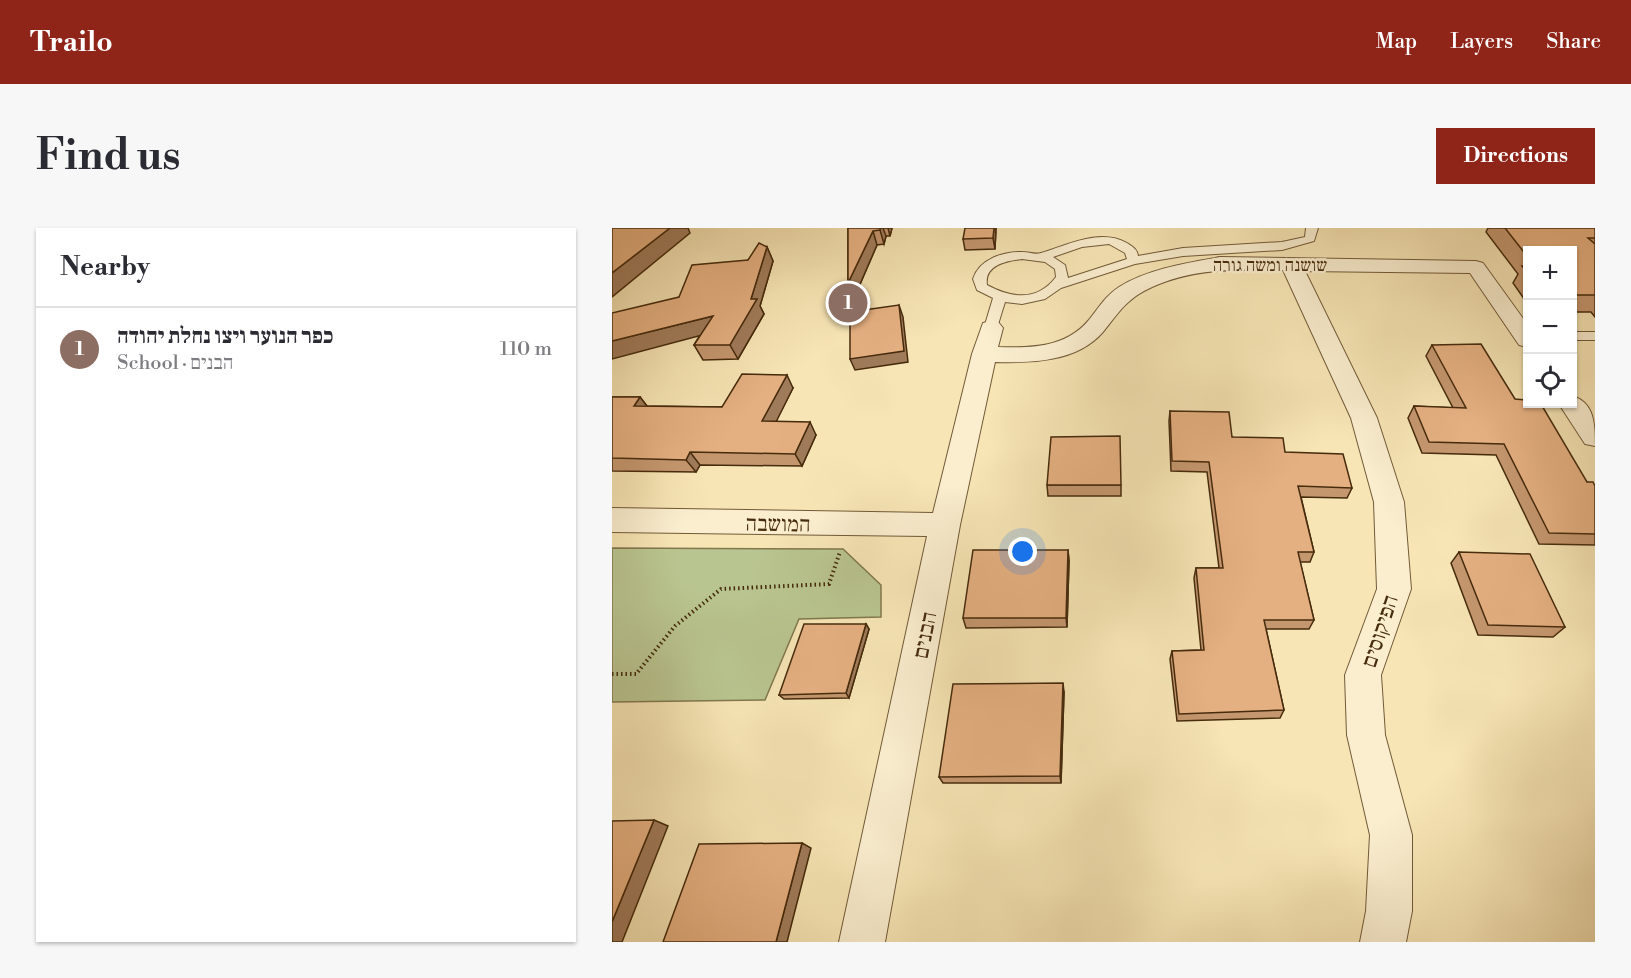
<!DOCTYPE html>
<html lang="en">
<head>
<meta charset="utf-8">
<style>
  body { margin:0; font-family:"Libre Bodoni","Frank Ruhl Libre",serif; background:#f7f7f7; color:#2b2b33 }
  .controls { position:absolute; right:18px; top:18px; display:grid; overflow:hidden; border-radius:0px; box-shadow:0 2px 4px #0004 }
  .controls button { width:54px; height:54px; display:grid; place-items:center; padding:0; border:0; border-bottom:2px solid #e1e1e2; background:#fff; color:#2b2b33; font:30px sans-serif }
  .you { position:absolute; left:411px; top:324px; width:21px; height:21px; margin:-15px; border:4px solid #fff; border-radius:50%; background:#1a73e8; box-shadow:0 0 0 9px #1a73e833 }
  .badge { display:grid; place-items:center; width:39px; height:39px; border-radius:50%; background:#8f2418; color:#fff; font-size:20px; font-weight:700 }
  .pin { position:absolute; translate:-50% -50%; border:3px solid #fff; box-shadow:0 2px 6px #0006 }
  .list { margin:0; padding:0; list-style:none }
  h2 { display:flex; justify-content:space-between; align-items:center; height:78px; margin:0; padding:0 24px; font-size:26px }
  h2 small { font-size:20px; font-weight:400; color:#7c7c81 }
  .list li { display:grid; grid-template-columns:39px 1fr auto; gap:18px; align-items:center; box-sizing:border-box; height:84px; padding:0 24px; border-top:2px solid #e1e1e2 }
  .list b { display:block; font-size:22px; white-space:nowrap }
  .list p { margin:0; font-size:20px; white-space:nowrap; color:#7c7c81 }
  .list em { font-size:20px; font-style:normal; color:#7c7c81 }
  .icon { flex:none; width:33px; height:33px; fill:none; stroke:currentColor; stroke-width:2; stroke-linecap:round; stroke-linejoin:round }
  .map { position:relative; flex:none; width:983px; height:714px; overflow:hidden; border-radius:0px }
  header { display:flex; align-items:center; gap:36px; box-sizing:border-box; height:84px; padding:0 30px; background:#8f2418; color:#fff }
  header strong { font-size:28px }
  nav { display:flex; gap:33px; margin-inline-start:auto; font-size:21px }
  .intro { display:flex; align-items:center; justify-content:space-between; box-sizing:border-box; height:144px; padding:0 36px }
  h1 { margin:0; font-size:42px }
  .button { padding:15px 27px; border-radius:0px; background:#8f2418; color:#fff; font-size:21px; font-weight:700 }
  main { display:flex; gap:36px; padding:0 36px }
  aside { flex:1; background:#fff; border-radius:0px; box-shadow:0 2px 4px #0004 }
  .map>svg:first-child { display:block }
</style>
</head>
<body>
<header>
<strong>Trailo</strong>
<nav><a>Map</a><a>Layers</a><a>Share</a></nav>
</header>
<div class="intro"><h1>Find us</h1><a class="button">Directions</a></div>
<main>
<aside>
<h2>Nearby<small></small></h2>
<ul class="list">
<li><span class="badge" style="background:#8d6e63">1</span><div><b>כפר הנוער ויצו נחלת יהודה</b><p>School · הבנים</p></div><em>110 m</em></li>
</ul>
</aside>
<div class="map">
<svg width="983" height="714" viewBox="0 0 983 714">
  <rect width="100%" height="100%" fill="#f7e5b5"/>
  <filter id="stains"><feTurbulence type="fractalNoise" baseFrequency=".00333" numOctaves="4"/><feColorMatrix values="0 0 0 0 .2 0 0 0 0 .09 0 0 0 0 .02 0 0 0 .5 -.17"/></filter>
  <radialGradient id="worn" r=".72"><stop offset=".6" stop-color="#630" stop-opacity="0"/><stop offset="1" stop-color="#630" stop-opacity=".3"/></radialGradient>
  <!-- green -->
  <path fill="#b9c590" stroke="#80784e" stroke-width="1.5" d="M 0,320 L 231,321 L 269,357 L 269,389 L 187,391 L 153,472 L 0,474 Z"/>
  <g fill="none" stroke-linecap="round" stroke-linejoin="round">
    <!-- lane casing -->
    <g stroke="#725a37" stroke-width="2">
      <path id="lane" d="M 694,0 L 706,0 L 702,13 L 670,22 L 571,28 L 523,36 L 449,60 L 433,71 L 410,76 L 393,74 L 384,103 L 374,103 L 372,100 L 381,70 L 365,62 L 361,51 C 367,31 392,23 411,24 C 417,24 423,27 429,25 C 456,17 488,0 515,15 C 521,19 525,21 526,28 L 571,20 L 670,14 L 693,9 ZM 497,16 L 513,25 L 515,31 L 456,50 L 453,37 L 441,29 L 470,19 ZM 410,31 L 433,34 L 443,41 L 444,49 C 425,74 399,70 375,57 C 372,37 394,33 410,31 Z
        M 960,104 L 983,104 L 983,112 L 960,112 Z"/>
    </g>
    <!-- street casing -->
    <g stroke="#725a37" stroke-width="2">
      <path id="street" d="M 608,29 L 864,33 L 871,35 L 915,96 L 915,119 L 907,117 L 858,45 L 693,43 L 765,190 L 792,274 L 799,361 L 769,447 L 773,507 L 800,607 L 800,683 L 794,714 L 748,714 L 754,683 L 758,607 L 735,507 L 733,447 L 765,361 L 762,274 L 739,190 L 671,42 C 624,41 576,40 532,63 C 513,73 504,88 491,104 C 465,134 420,135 383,134 L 348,297 L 273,714 L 227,714 L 315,308 L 0,304 L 0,280 L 321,285 L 360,126 L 371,95 L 379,93 L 387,95 L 391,100 L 386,119 C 418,120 453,120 476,93 C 486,81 493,68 507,59 C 536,41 574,35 608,29 Z
        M 960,168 C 983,174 983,198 983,218 L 973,216 L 947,176 L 960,176 Z"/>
    </g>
    <!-- path -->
    <path stroke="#462b0d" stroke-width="4" stroke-dasharray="1.5 3" stroke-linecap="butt" d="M 0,446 L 24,446 L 63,398 L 109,361 L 217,356 L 228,324"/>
    <!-- lane -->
    <use href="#lane" fill="#faeecf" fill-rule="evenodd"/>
    <!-- street -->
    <use href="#street" fill="#faeecf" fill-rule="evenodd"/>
  </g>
  <!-- wall -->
  <path fill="#c5976f" stroke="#462b0d" stroke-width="1.5" d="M 236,0 L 280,0 L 278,8 L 274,8 L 272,16 L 265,17 L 242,70 L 236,55 Z
    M 384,0 L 383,21 L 353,22 L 351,11 Z
    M 876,0 L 983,0 L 983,89 L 979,84 L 960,84 L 960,22 L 915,22 L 915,75 L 901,55 L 906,46 L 874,4 Z
    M 155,19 L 161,33 L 148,78 L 152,86 L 126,131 L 91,132 L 82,117 L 88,107 L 67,69 L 136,32 Z
    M 820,117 L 903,171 L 975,254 L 983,258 L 983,317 L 927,316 L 884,227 L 810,225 L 796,190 L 802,178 L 841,180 L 814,128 Z
    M 181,160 L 164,193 L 204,207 L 190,238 L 88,237 L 84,244 L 0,243 L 0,169 L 28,169 L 35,178 L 110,179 Z
    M 558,183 L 620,209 L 673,224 L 740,260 L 735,270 L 689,269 L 702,324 L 698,334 L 688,334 L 702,392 L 697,401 L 654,401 L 672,482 L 668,490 L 565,493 L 558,431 L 560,423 L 589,422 L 582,350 L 584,340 L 607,340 L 595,244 L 559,243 L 557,193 Z
    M 435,257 L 509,257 L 509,268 L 436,268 Z
    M 456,322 L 457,333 L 455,399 L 354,400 L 351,390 Z
    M 847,324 L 953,399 L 941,409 L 866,407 L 839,335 Z
    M 254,396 L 257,401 L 237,470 L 172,471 L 167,467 Z
    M 452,464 L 449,555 L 331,555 L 327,549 Z"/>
  <!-- shaded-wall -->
  <path fill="#a07b5a" stroke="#462b0d" stroke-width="1.5" d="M 58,0 L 76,0 L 78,5 L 0,69 L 0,45 Z
    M 268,0 L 271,0 L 274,8 L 272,16 L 268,2 Z
    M 276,0 L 280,0 L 278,8 Z
    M 382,0 L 384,0 L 383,21 L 381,10 Z
    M 261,3 L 265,17 L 242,70 L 236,55 Z
    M 155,19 L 161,33 L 148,78 L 152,86 L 126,131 L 118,117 L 139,71 Z
    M 287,77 L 291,89 L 296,134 L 243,142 L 238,131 Z
    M 101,88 L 109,102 L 0,131 L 0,113 Z
    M 175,147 L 181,160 L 158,206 L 150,193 Z
    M 28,169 L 38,182 L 22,178 Z
    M 198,194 L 204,207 L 190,238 L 183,226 Z
    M 78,224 L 88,237 L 84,244 L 74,232 Z
    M 456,322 L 457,333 L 455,399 L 454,390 Z
    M 254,396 L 257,401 L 237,470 L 234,465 Z
    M 451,455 L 452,464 L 449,555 L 448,548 Z
    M 42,592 L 56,598 L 10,714 L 0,714 L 0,694 Z
    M 190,615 L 199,620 L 175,714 L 164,714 Z"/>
  <!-- building -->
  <path fill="#e5b081" stroke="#462b0d" stroke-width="1.5" d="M 0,0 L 58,0 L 0,45 Z
    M 236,0 L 268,0 L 268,2 L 261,3 L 236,55 Z
    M 353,0 L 382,0 L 381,10 L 351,11 Z
    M 893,0 L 983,0 L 983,10 L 976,10 L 983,16 L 983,67 L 960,67 L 960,22 L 915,22 L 915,28 Z
    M 147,15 L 155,19 L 139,71 L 145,71 L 118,117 L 82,117 L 101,88 L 0,113 L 0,85 L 67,69 L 80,37 L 136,32 Z
    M 910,38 L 915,38 L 915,44 Z
    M 287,77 L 292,123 L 238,131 L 238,84 Z
    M 869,116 L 903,171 L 915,172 L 915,176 L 929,176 L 975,254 L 981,254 L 983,258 L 983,306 L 937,305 L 892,216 L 817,214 L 802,178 L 854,180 L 820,117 Z
    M 130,146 L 175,147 L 150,193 L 198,194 L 183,226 L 78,224 L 74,232 L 0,230 L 0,169 L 28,169 L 22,178 L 110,179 Z
    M 558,183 L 617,184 L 620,209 L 671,210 L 673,224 L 731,226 L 740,260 L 686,258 L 702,324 L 686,324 L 702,392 L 652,392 L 672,482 L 567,486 L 560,423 L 592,422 L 584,340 L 611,340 L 597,234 L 560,233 Z
    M 508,208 L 509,257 L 435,257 L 439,209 Z
    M 361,322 L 456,322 L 454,390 L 351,390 Z
    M 847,324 L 918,326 L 953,399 L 876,397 Z
    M 192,396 L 254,396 L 234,465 L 167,467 Z
    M 451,455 L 448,548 L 327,549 L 341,456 Z
    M 42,592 L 0,694 L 0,593 Z
    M 190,615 L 164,714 L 51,714 L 87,616 Z"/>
  <g text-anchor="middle" stroke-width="5" stroke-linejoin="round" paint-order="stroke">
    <!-- far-street labels -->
    <g font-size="18" fill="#462b0d" stroke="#faeecf">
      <text x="658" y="43">שושנה ומשה גורה</text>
    </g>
    <!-- street labels -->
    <g font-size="22" fill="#462b0d" stroke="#faeecf">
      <text transform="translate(166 295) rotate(1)" y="8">המושבה</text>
      <text transform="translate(767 403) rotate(-72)" y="8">הפיקוסים</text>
      <text transform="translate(312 407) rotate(-79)" y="8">הבנים</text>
    </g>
  </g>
  <rect width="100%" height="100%" filter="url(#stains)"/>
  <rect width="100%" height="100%" fill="url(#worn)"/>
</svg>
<div class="controls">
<button>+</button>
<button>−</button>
<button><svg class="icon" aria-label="locate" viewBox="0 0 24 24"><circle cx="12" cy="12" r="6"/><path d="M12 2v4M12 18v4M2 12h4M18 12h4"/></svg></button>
</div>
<div class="you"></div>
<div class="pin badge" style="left:236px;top:75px;background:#8d6e63">1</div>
</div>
</main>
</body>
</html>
